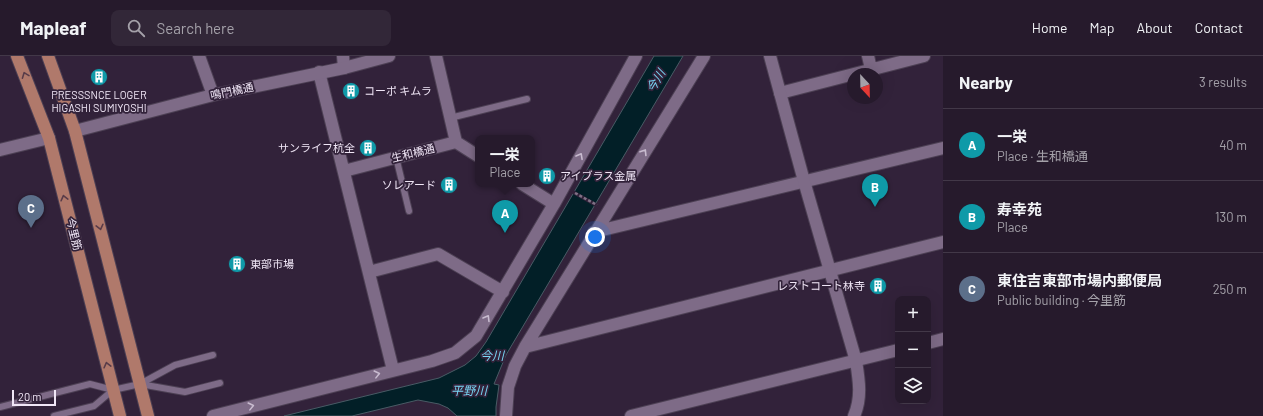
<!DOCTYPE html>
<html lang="en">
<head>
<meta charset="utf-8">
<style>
  body { margin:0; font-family:Barlow,"Noto Sans JP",sans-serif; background:#322738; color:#f1f3f6 }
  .controls { position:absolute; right:12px; bottom:12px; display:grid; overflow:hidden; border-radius:8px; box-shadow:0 4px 16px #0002 }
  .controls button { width:36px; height:36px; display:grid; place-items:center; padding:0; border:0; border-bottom:1px solid #423848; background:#261a2c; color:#f1f3f6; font:20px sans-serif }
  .compass { position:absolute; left:847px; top:12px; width:36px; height:36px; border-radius:50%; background:#261a2c; box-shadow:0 4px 16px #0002; rotate:158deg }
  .scale { position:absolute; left:12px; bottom:10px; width:44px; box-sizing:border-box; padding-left:4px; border:2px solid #f0e6f6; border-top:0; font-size:11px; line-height:14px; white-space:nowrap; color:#f0e6f6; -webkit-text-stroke:3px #32223a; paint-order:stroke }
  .you { position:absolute; left:595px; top:181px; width:14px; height:14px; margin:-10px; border:3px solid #fff; border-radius:50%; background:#1a73e8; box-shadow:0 0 0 6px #1a73e833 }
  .badge { display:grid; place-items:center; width:26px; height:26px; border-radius:50%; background:#8c9099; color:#fff; font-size:13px; font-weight:700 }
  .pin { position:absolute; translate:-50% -33px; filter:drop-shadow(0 1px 2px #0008) }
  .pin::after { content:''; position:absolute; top:21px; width:14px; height:12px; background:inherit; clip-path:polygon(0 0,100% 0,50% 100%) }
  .popup { position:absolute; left:475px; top:79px; width:60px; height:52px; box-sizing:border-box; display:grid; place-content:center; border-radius:8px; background:#261a2c; filter:drop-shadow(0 1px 3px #0005); font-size:13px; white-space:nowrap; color:#a4a1a9 }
  .popup b { font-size:15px; color:#f1f3f6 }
  .popup::after { content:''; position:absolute; left:50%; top:100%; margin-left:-8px; border:8px solid transparent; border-top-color:#261a2c }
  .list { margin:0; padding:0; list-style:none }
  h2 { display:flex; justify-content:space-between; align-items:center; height:52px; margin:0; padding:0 16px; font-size:17px }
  h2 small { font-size:13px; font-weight:400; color:#a4a1a9 }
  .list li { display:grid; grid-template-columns:26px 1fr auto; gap:12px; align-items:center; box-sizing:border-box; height:72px; padding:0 16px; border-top:1px solid #423848 }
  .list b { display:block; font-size:15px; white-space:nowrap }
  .list p { margin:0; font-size:13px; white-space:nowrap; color:#a4a1a9 }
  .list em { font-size:13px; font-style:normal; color:#a4a1a9 }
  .icon { flex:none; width:22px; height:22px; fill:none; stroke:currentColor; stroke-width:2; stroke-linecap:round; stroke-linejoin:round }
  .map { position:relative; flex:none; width:943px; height:360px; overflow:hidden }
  header { display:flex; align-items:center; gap:24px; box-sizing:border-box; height:56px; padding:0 20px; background:#261a2c; border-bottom:1px solid #423848 }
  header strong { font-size:19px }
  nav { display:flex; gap:22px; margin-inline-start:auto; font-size:14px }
  .search { width:280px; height:36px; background:#322738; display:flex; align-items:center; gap:10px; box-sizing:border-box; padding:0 14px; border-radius:8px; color:#a4a1a9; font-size:15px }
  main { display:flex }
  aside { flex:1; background:#261a2c }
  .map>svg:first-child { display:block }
</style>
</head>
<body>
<header>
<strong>Mapleaf</strong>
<div class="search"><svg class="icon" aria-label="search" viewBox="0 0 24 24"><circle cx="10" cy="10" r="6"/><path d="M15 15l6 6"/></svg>Search here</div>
<nav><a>Home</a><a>Map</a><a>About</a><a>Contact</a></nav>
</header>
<main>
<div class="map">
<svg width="943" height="360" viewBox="0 0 943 360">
  <rect width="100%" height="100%" fill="#32223a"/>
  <!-- water -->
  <path fill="#021f27" stroke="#495b65" d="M 654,0 L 683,0 L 506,299 L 494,328 L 499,329 L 496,351 L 496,360 L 457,360 L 448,352 L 439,348 L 418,344 L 352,360 L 284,360 L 439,322 L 465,309 L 476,300 L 486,286 Z"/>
  <!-- pier -->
  <path fill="#32223a" d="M 573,134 L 598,148 L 596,151 L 571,137 Z"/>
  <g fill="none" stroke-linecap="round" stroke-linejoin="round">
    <!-- service casing -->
    <g stroke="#4d4054" stroke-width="8">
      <path id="service" d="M 450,62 L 527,43
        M 396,101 L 409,155
        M 140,328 L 185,336 L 220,327
        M 0,351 L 90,328 L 113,334
        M 54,360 L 94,350 L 113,334 L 140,328 L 175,309 L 213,299"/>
    </g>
    <!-- minor casing -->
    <g stroke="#4d4054" stroke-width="14">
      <path id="minor" d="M 199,0 L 213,39
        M 343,0 L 344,12
        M 436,0 L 456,86
        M 868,0 L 871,13
        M 319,16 L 393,314
        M 780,37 L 924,0
        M 344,115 L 456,86 L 478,100
        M 522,128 L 554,148
        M 594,176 L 943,92
        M 369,216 L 438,198 L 503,236
        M 928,287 L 943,283
        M 525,291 L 943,186
        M 213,360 L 432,305 L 455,297 L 476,280 L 554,148 L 636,0
        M 506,360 L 508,331 L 515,310 L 525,291 L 704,0
        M 631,360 L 898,294"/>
    </g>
    <!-- tertiary casing -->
    <g stroke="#4d4054" stroke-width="14">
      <path id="tertiary" d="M 770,0 L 804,125 L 856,305 C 859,324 862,342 854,360
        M 75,75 L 213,39 L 344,12 L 389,0
        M 0,94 L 49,82"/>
    </g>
    <!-- primary casing -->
    <g stroke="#4d4054" stroke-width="14">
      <path id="primary" d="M 17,0 L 49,82 L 120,360
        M 48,0 L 75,75 L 148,360"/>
    </g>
    <!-- path -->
    <path stroke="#7f7286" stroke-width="2.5" stroke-dasharray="3 2" stroke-linecap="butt" d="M 575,137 L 597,149"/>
    <!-- service -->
    <use href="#service" stroke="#7e6b87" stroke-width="6"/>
    <!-- minor -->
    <use href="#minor" stroke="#7e6b87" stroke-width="12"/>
    <!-- tertiary -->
    <use href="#tertiary" stroke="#7e6b87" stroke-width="12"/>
    <!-- primary -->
    <use href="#primary" stroke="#b0796b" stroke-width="12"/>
  </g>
  <!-- one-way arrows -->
  <defs><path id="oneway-chevron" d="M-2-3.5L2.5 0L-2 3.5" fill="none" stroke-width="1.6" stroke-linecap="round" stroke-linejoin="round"/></defs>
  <g stroke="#583c49">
    <use href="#oneway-chevron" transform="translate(25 19) rotate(-111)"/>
    <use href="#oneway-chevron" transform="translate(64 142) rotate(-104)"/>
    <use href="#oneway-chevron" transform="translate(100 171) rotate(76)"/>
    <use href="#oneway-chevron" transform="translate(107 309) rotate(-104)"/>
  </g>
  <g stroke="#c8bbcf">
    <use href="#oneway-chevron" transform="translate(644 96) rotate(-58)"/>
    <use href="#oneway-chevron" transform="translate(580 100) rotate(-61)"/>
    <use href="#oneway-chevron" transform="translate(487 262) rotate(-59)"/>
    <use href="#oneway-chevron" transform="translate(377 318) rotate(-14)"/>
    <use href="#oneway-chevron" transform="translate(251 350) rotate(-14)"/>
  </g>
  <!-- icons -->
  <defs>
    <g id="building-disc" transform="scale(0.9)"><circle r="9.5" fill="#0f9aa8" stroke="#32223a"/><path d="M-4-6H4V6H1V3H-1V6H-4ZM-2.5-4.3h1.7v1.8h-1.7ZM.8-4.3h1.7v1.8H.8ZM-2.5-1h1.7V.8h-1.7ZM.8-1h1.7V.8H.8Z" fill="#fff"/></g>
  </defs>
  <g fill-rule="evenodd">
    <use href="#building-disc" x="99" y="21"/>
    <use href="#building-disc" x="351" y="35"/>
    <use href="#building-disc" x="368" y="92"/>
    <use href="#building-disc" x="547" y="120"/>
    <use href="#building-disc" x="449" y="129"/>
    <use href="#building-disc" x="237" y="208"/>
    <use href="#building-disc" x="878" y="230"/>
  </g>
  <g text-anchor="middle" stroke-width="3.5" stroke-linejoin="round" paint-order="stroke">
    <!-- street labels -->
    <g font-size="11" fill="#f0e6f6" stroke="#32223a">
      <text transform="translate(232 35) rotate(-12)" y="4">鳴門橋通</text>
      <text transform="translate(413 97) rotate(-14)" y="4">生和橋通</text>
      <text transform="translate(74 178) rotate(76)" y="4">今里筋</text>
    </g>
    <!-- poi labels -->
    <g font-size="11" fill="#f0e6f6" stroke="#32223a" text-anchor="start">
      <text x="364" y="39">コーポ キムラ</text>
      <text x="99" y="43" text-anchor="middle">PRESSSNCE LOGER<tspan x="99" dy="13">HIGASHI SUMIYOSHI</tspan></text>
      <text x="355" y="96" text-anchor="end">サンライフ杭全</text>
      <text x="560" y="124">アイブラス金属</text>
      <text x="436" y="133" text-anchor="end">ソレアード</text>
      <text x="250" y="212">東部市場</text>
      <text x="865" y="234" text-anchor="end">レストコート林寺</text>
    </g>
    <!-- water labels -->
    <g font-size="12" font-style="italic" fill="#79d9f7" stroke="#32223a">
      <text transform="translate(656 25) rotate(-59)" y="4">今川</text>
      <text x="492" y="304">今川</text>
      <text x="469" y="339">平野川</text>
    </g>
  </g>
</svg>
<div class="controls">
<button>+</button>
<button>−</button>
<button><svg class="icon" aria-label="layers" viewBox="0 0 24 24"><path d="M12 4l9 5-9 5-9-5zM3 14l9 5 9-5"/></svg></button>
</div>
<svg class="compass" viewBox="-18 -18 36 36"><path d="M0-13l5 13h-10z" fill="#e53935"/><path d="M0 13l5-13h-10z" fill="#a4a1a9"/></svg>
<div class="scale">20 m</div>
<div class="you"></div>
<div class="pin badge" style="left:505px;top:177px;background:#0f9aa8">A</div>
<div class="popup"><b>一栄</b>Place</div>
<div class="pin badge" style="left:875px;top:151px;background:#0f9aa8">B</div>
<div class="pin badge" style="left:31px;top:172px;background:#5c6f8a">C</div>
</div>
<aside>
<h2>Nearby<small>3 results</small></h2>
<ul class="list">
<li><span class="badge" style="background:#0f9aa8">A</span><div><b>一栄</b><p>Place · 生和橋通</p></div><em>40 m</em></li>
<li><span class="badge" style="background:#0f9aa8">B</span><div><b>寿幸苑</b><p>Place</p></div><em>130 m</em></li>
<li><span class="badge" style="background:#5c6f8a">C</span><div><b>東住吉東部市場内郵便局</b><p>Public building · 今里筋</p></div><em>250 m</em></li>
</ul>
</aside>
</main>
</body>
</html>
